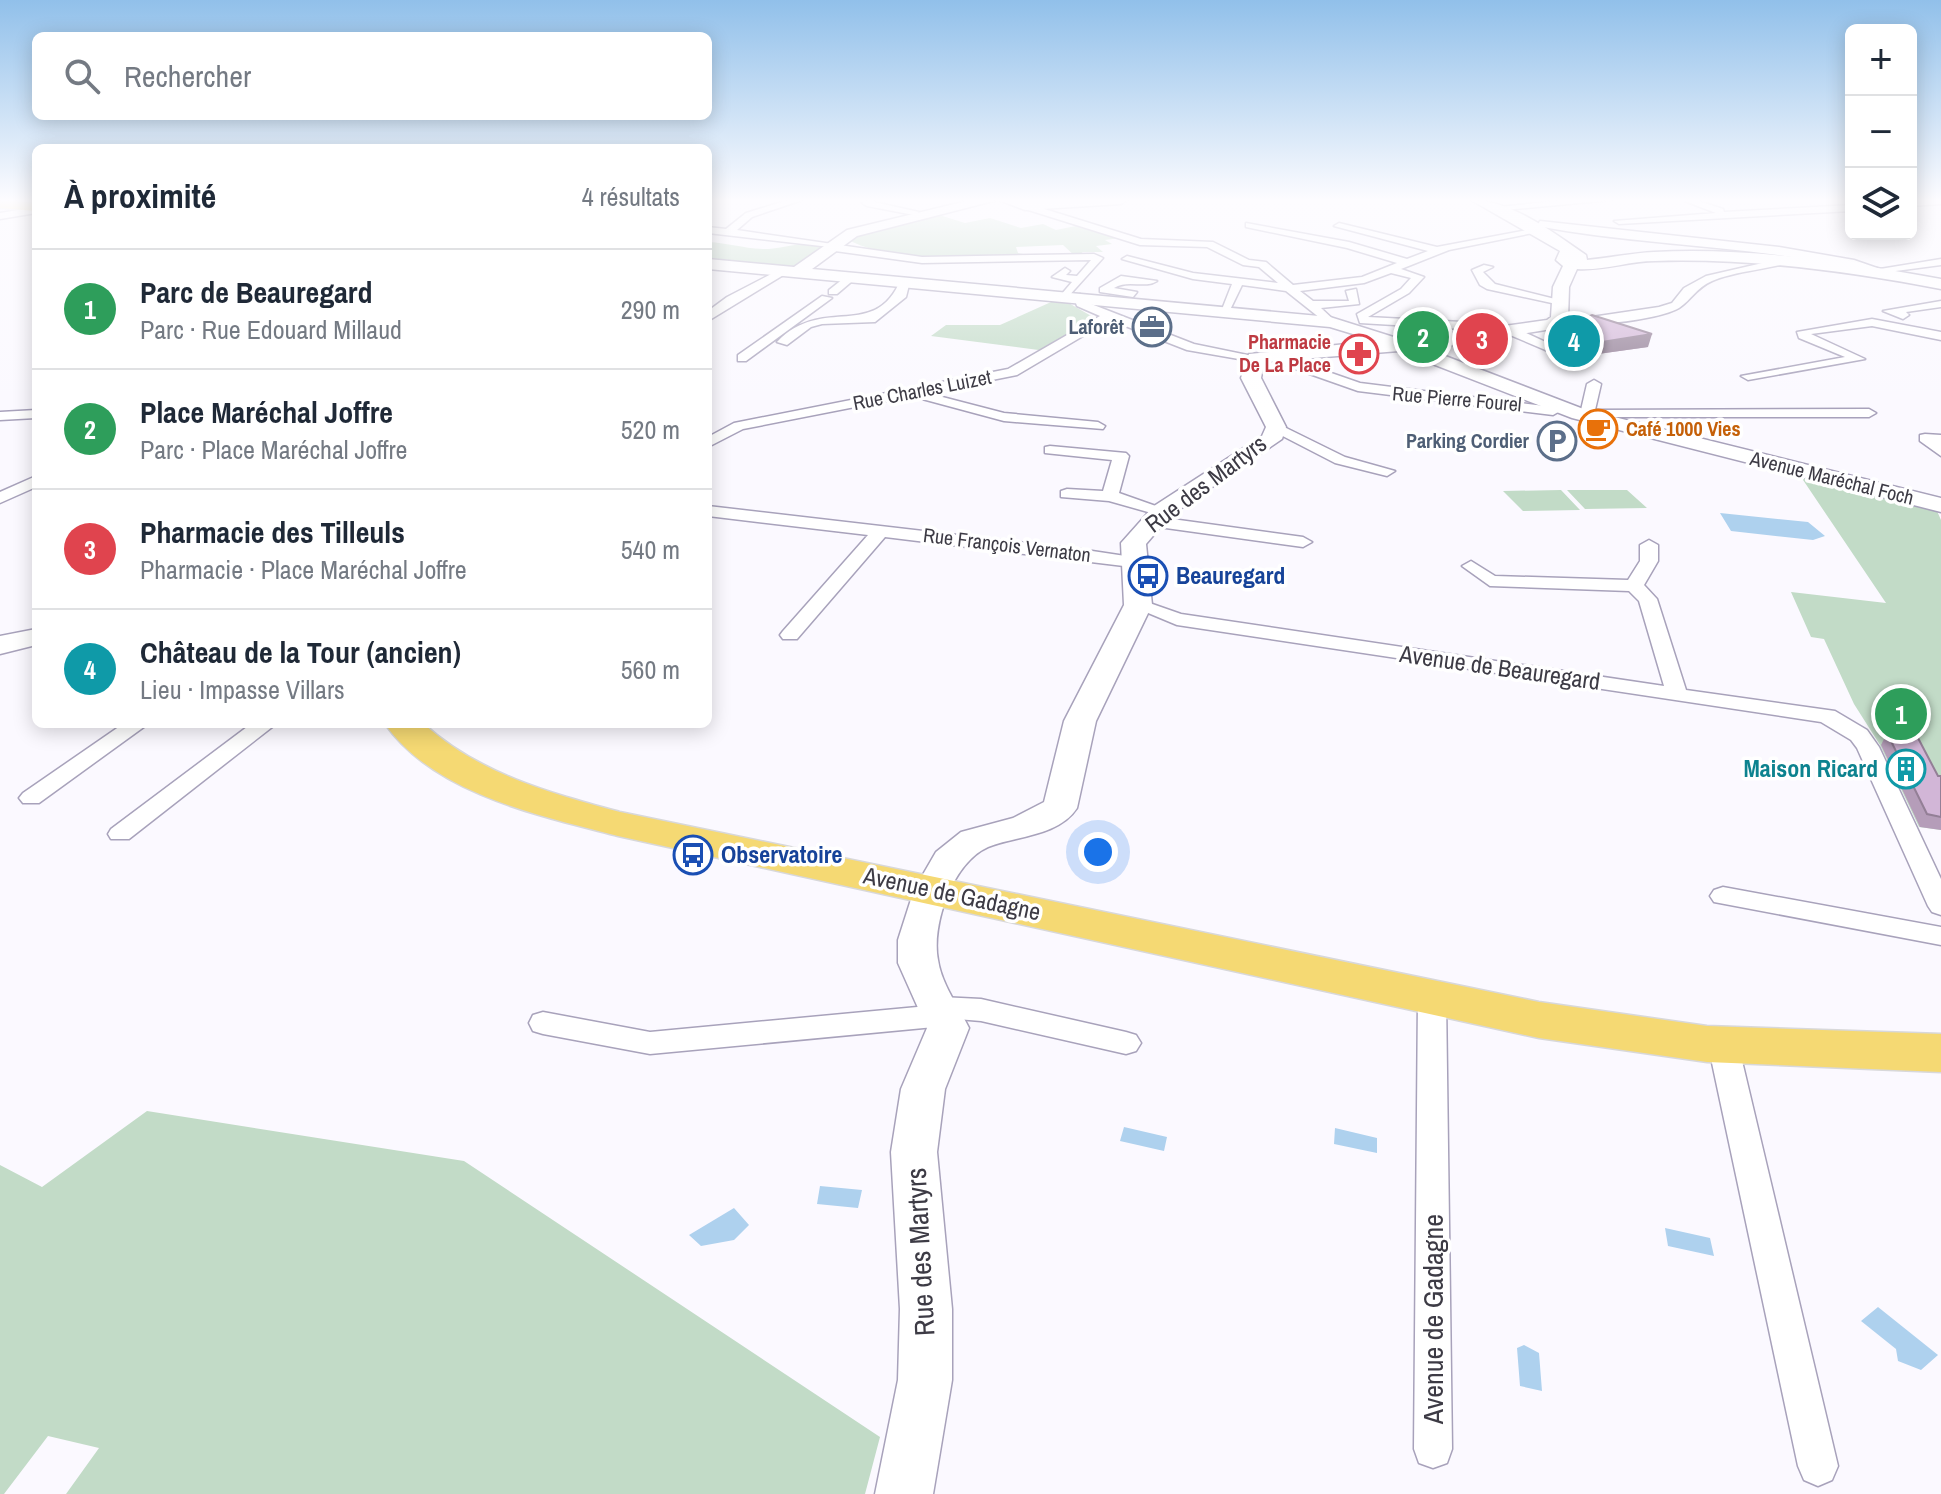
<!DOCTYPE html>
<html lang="fr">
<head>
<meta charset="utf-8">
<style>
  body { margin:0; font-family:"Archivo Narrow",sans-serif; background:#f6f6f7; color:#1f2937 }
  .controls { position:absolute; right:24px; top:24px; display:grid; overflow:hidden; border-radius:12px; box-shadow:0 4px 20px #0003 }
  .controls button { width:72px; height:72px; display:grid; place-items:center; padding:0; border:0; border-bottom:2px solid #e0e1e3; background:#fff; color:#1f2937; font:40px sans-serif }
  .you { position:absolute; left:1098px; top:852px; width:28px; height:28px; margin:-20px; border:6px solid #fff; border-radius:50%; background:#1a73e8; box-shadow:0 0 0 12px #1a73e833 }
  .badge { display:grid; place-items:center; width:52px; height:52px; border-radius:50%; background:#1a73e8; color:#fff; font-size:26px; font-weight:700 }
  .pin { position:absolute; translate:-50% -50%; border:4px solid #fff; box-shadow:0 2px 8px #0006 }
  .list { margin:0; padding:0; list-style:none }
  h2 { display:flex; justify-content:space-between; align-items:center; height:104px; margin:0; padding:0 32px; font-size:34px }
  h2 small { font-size:26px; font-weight:400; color:#747a83 }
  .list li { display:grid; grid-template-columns:52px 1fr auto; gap:24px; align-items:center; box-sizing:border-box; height:120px; padding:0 32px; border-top:2px solid #e0e1e3 }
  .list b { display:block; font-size:30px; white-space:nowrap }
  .list p { margin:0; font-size:26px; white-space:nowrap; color:#747a83 }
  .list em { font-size:26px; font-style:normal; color:#747a83 }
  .icon { flex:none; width:44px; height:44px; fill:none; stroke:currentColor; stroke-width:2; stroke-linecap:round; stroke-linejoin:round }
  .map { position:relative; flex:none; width:1941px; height:1494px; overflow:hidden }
  .search { position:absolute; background:#fff; box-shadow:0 4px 20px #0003; left:32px; top:32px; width:680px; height:88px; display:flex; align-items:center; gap:20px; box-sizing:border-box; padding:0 28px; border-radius:12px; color:#747a83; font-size:30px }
  .panel { position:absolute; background:#fff; box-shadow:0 4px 20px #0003; left:32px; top:144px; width:680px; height:584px; border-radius:12px }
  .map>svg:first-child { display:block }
</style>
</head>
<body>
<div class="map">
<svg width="1941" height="1494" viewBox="0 0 1941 1494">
  <rect width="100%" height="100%" fill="#fbf9ff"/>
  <!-- green -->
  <path fill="#c2dbc7" d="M 936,214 L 965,223 L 990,218 L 1021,228 L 1043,224 L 1056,230 L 1081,225 L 1120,238 L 1105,240 L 1112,244 L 1096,246 L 1103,252 L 1082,252 L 1084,257 L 1076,257 L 1063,245 L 1016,247 L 1018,253 L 1033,256 C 979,256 895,266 847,239 L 883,226 Z
    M 708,242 C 729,243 741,248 763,249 C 786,249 803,239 826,247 L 791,268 L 708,259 Z
    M 1060,298 L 1093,317 L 1070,329 L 1079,332 L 1046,351 L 931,336 L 946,325 L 1000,325 Z
    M 1799,474 L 1937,511 L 1941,520 L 1941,830 L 1919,827 L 1880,745 L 1854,704 L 1824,639 L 1811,637 L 1791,592 L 1886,603 Z
    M 1561,490 L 1580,510 L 1523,511 L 1503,491 Z
    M 1567,490 L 1627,490 L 1647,508 L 1585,509 Z
    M 147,1111 L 464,1161 L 880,1437 L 865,1494 L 66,1494 L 99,1448 L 48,1436 L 4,1494 L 0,1494 L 0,1165 L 42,1187 Z"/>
  <!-- water -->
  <path fill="#aed1ee" d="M 1720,513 L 1808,522 L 1825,536 L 1813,540 L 1731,531 Z
    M 1124,1127 L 1167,1137 L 1164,1151 L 1120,1141 Z
    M 1335,1128 L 1377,1138 L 1377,1153 L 1334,1144 Z
    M 820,1186 L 862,1190 L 858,1208 L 817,1204 Z
    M 734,1208 L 749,1225 L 734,1240 L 701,1246 L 689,1235 Z
    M 1665,1228 L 1710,1238 L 1714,1256 L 1668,1246 Z
    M 1878,1307 L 1938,1355 L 1921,1370 L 1898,1361 L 1896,1349 L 1861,1321 Z
    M 1524,1345 L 1539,1353 L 1542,1391 L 1520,1386 L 1517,1348 Z"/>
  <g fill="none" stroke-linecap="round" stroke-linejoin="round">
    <!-- street casing -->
    <g stroke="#a8a2bb" stroke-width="3">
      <path id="street" d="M 788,200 L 802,200 L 752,217 L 737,230 L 922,257 L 1094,254 L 1103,258 L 1066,299 L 1060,296 L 1072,282 L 1052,277 L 1065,268 L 1070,271 L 1066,275 L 1077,276 L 1091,260 L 922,263 L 835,251 L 830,247 L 708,233 L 708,227 L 726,229 L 746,213 Z
        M 865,200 L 919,212 L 914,215 L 867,206 L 862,203 Z
        M 1566,200 L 1611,200 L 1494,211 L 1489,208 Z
        M 1682,200 L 1696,200 L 1723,209 L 1724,212 L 1851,205 L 1851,211 L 1619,224 L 1614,221 L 1716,213 Z
        M 1911,200 L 1941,200 L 1941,204 L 1911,206 Z
        M 1025,203 L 1141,239 L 1213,242 L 1249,260 L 1266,262 L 1293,285 L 1362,277 L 1397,263 L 1347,248 L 1246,227 L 1246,223 L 1349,242 L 1407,259 L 1428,251 L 1334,226 L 1339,223 L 1437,247 L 1538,228 L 1543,231 L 1449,250 L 1401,269 L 1424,277 L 1409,293 L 1368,317 L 1481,323 L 1497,331 L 1491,335 L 1479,330 L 1360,323 L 1357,314 L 1401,289 L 1411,278 L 1391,273 L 1364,283 L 1300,291 L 1313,301 L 1349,301 L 1346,291 L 1356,289 L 1359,304 L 1321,308 L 1336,322 L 1330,326 L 1286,291 L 1242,285 L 1229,312 L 1221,312 L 1232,284 L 1193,279 L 1122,259 L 1127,256 L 1193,273 L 1278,283 L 1259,267 L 1243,265 L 1207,247 L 1140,245 L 1022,208 Z
        M 36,207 L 36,213 L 0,219 L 0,213 Z
        M 1540,221 L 1779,247 L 1854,260 L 1880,269 L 1941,259 L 1941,265 L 1888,272 L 1882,276 C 1769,244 1652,248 1537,226 Z
        M 1780,259 L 1784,264 C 1761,270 1733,272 1712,281 C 1696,288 1691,300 1679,308 C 1660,320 1571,331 1553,319 L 1559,315 L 1585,318 L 1659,307 L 1672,303 L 1684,288 L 1706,276 Z
        M 1484,265 L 1493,267 L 1483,272 L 1495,284 L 1567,302 L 1561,305 L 1487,289 L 1480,285 L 1472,270 Z
        M 781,269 L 790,271 L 708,321 L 708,311 L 727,297 Z
        M 848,275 L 857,277 L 837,294 L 829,294 L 829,290 Z
        M 1121,276 L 1157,281 C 1145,289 1128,279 1114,288 L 1137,292 L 1133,297 L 1100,292 L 1100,288 Z
        M 901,279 L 910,281 L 906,297 L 875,322 L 822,324 L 811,327 L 787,345 L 777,342 C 823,294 875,342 901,279 Z
        M 1080,294 L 1086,302 L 1194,344 L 1262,358 L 1256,362 L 1187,350 L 1110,320 L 1017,375 L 927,393 L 1004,413 L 1098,422 L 1105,426 L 1103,429 L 1004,421 L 911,396 L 743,429 L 708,447 L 708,437 L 734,423 L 1008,369 L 1100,316 L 1077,306 L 1074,297 Z
        M 822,296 L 832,298 L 746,361 L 738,361 L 738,355 Z
        M 1941,301 L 1941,307 L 1906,312 L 1909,315 L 1903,319 L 1883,311 Z
        M 1872,319 L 1941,332 L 1941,340 L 1872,326 L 1811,334 L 1865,359 L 1748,380 L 1741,376 L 1845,357 L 1799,338 L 1797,332 Z
        M 1503,326 L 1511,326 L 1565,351 L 1555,354 L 1503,332 Z
        M 1271,352 L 1360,383 L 1553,407 L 1560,411 L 1553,415 L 1358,391 L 1267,359 L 1265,356 Z
        M 1594,380 L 1601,384 L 1595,410 L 1869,409 L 1876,413 L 1869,417 L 1574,417 L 1574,411 L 1581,410 L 1587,384 Z
        M 36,410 L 36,418 L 0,420 L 0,412 Z
        M 1276,423 L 1345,457 L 1395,471 L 1387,476 L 1335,463 L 1271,430 L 1269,427 Z
        M 1925,434 L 1941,435 L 1941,456 L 1920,441 L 1920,435 Z
        M 1050,446 L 1126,453 L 1129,456 L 1119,493 L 1170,511 L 1162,516 L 1109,501 L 1061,497 L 1061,491 L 1067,489 L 1103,491 L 1112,460 L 1045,453 L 1045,447 Z
        M 36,476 L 36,487 L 0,503 L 0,492 Z
        M 708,506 L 1079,549 L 1132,557 L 1141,562 L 1132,567 L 885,537 L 797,639 L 783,639 L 780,635 L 783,631 L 868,535 L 708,516 Z
        M 1150,516 L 1303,537 L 1312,542 L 1303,547 L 1144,525 L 1142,521 Z
        M 1649,540 L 1658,545 L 1658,561 L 1644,585 L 1657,599 L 1686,690 L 1835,711 L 1867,730 L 1879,747 L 1941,879 L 1941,915 L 1932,912 L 1928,906 L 1857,748 L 1851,740 L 1821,722 L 1177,625 L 1129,605 L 1138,599 L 1181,614 L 1664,686 L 1639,601 L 1629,591 L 1490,586 L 1462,566 L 1471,561 L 1495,576 L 1628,580 L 1640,561 L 1640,545 Z
        M 123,724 L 148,724 L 39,803 L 23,803 L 19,798 L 23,793 Z
        M 251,724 L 276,724 L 129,839 L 111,839 L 108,834 L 111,829 Z
        M 1723,887 L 1941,927 L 1941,945 L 1714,902 L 1710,896 L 1714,890 Z
        M 1432,987 L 1442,990 L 1446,997 L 1452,1449 L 1447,1463 L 1433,1468 L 1419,1463 L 1414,1449 L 1418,997 L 1422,990 Z
        M 941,997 L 981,999 L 1126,1032 L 1136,1035 L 1141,1043 L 1136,1051 L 1126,1054 L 981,1021 L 957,1019 L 945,1026 L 650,1054 L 543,1034 L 533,1031 L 529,1023 L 533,1015 L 543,1012 L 650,1032 L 928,1006 L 931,1000 Z
        M 1723,1033 L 1733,1036 L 1738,1044 L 1838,1466 L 1832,1480 L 1818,1486 L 1804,1480 L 1798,1466 L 1708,1044 L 1713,1036 Z"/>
    </g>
    <!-- secondary casing -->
    <g stroke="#a8a2bb" stroke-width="3">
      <path id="secondary" d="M 971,200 L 997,200 L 857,236 L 812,269 L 1330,317 L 1403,340 L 1547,320 L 1551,317 L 1553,287 L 1563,266 L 1556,260 L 1560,251 L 1471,200 C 1511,200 1554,233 1586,255 L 1587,260 C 1609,258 1632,253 1654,252 C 1748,247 1848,262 1941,279 L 1941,289 C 1848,271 1750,258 1655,261 C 1629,261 1603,271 1577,269 L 1569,287 L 1568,319 L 1558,328 L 1427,349 L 1586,410 L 1941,498 L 1941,512 L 1572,418 L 1399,351 L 1264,362 L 1261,378 L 1286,427 L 1282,439 L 1170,516 L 1146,544 L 1152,605 L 1096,721 L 1077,808 C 1059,836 1016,836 988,847 C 953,862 931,925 938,960 C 941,983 959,1008 969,1028 L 945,1089 L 937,1152 L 952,1309 L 952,1380 L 933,1494 L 875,1494 L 898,1380 L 900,1309 L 891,1152 L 901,1089 L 927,1028 L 898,963 L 898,940 L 914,890 L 936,852 L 961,832 L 1013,818 L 1044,802 L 1064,721 L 1124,605 L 1121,543 L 1154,506 L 1262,436 L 1266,427 L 1241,378 L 1249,354 L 1376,341 L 1330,327 L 708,269 L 708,259 L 794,267 L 847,230 Z
        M 999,200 L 1127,200 L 1121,204 L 1025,210 Z
        M 36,629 L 36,645 L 0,654 L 0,636 Z"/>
    </g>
    <!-- primary casing -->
    <g stroke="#d8d8da" stroke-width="3">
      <path id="primary" d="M 0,200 L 36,203 L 36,211 L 0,208 Z
        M 385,724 L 424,724 C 479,774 550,793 620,812 L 1539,1002 L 1707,1026 L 1941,1034 L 1941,1072 L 1707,1062 L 1539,1038 L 618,836 C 541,816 434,794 385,724 Z"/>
    </g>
    <!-- street -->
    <use href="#street" fill="#fff" fill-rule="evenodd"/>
    <!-- secondary -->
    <use href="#secondary" fill="#fff" fill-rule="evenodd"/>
    <!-- primary -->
    <use href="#primary" fill="#f5d973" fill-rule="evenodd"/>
  </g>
  <!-- wall -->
  <path fill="#b59db9" d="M 1563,327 L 1648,347 L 1598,354 L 1560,339 Z
    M 1887,733 L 1938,776 L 1941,776 L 1941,830 L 1920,827 L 1881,745 Z"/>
  <!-- shaded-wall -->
  <path fill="#937f96" d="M 1652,334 L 1648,347 L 1598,354 L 1602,342 Z"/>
  <!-- building -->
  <path fill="#d2b6d7" stroke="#937f96" stroke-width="2" d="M 1592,315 L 1652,334 L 1602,342 L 1563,327 Z
    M 1887,733 L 1918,738 L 1938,776 L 1941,776 L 1941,817 L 1927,814 Z"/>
  <!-- sky -->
  <linearGradient id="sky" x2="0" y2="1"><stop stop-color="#91c0ea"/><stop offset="0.49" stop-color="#fdfcff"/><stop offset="1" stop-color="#fdfcff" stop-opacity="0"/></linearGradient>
  <rect width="1941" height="409" fill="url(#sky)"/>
  <!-- icons -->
  <defs>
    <g id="office-ring" transform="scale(2)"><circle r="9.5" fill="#fff" stroke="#5c6f8a" stroke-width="1.5"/><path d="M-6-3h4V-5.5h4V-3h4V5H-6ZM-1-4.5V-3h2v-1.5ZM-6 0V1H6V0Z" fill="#5c6f8a"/></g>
    <g id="pharmacy-ring" transform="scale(2)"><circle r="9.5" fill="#fff" stroke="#e0444e" stroke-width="1.5"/><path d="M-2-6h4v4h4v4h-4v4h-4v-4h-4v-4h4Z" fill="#e0444e"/></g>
    <g id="cafe-ring" transform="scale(2)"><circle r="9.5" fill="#fff" stroke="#e8710a" stroke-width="1.5"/><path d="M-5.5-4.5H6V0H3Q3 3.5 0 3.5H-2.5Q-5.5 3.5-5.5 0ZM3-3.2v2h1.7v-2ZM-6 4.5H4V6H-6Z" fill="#e8710a"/></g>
    <g id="parking-ring" transform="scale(2)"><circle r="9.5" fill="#fff" stroke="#5c6f8a" stroke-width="1.5"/><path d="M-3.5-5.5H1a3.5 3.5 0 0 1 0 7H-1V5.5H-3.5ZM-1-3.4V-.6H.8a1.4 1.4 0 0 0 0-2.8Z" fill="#5c6f8a"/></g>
    <g id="bus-ring" transform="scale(2)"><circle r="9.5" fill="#fff" stroke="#1a4fb4" stroke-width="1.5"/><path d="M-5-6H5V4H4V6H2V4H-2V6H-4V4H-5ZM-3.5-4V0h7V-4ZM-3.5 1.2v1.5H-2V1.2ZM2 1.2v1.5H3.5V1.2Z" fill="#1a4fb4"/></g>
    <g id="building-ring" transform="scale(2)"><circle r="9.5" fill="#fff" stroke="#0f9aa8" stroke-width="1.5"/><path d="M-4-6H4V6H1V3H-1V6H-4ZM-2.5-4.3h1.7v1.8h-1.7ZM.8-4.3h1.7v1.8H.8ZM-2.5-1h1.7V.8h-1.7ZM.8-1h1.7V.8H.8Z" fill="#0f9aa8"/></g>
  </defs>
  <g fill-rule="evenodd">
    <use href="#office-ring" x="1152" y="327"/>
    <use href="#pharmacy-ring" x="1359" y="354"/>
    <use href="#cafe-ring" x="1598" y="429"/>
    <use href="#parking-ring" x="1557" y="441"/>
    <use href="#bus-ring" x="1148" y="576"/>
    <use href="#building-ring" x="1906" y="769"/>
    <use href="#bus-ring" x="693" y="855"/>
  </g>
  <g text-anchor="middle" stroke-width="7" stroke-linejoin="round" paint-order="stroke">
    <!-- far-service labels -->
    <g font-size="20" font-weight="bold" fill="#4e5e75" stroke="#fff" text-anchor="end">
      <text x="1124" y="334">Laforêt</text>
      <text x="1529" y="448">Parking Cordier</text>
    </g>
    <!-- far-health labels -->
    <g font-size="20" font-weight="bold" fill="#be3a42" stroke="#fff" text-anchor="end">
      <text x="1331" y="349">Pharmacie<tspan x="1331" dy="23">De La Place</tspan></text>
    </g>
    <!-- far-street labels -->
    <g font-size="20" fill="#3d3b45" stroke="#fff">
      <text transform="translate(922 390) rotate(-11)" y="7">Rue Charles Luizet</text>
      <text transform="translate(1457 399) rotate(5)" y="7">Rue Pierre Fourel</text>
      <text transform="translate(1832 478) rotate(14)" y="7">Avenue Maréchal Foch</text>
      <text transform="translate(1007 545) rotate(7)" y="7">Rue François Vernaton</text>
    </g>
    <!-- far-food labels -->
    <g font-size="20" font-weight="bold" fill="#c56008" stroke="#fff" text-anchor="start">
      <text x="1626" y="436">Café 1000 Vies</text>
    </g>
    <!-- street labels -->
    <g font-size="24" fill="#3d3b45" stroke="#fff">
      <text transform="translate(1206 484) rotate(-37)" y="8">Rue des Martyrs</text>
      <text transform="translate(1500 668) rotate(8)" y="8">Avenue de Beauregard</text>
      <text transform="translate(952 894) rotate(12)" y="8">Avenue de Gadagne</text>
    </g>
    <!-- transit labels -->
    <g font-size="24" font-weight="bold" fill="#164399" stroke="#fff" text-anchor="start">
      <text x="1176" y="584">Beauregard</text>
      <text x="721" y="863">Observatoire</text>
    </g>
    <!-- culture labels -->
    <g font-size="24" font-weight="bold" fill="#0d838f" stroke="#fff" text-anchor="end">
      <text x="1878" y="777">Maison Ricard</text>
    </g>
    <!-- near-street labels -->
    <g font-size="28" fill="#3d3b45" stroke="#fff">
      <text transform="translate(920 1252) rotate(-93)" y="10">Rue des Martyrs</text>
      <text transform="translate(1433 1319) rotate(-90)" y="10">Avenue de Gadagne</text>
    </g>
  </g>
</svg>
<div class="controls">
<button>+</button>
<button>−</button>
<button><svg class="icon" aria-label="layers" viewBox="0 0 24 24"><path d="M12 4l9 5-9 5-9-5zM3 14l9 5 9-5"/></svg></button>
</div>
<div class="you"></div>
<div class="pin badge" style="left:1901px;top:714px;background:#2e9e5b">1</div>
<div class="pin badge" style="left:1423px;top:337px;background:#2e9e5b">2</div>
<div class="pin badge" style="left:1482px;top:339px;background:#e0444e">3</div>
<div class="pin badge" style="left:1574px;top:341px;background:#0f9aa8">4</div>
<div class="search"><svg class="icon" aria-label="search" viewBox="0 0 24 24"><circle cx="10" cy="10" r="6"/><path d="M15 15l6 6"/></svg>Rechercher</div>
<section class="panel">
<h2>À proximité<small>4 résultats</small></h2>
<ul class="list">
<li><span class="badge" style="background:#2e9e5b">1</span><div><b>Parc de Beauregard</b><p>Parc · Rue Edouard Millaud</p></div><em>290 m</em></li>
<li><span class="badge" style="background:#2e9e5b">2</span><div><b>Place Maréchal Joffre</b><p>Parc · Place Maréchal Joffre</p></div><em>520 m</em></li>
<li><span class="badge" style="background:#e0444e">3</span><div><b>Pharmacie des Tilleuls</b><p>Pharmacie · Place Maréchal Joffre</p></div><em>540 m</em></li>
<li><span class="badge" style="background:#0f9aa8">4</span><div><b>Château de la Tour (ancien)</b><p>Lieu · Impasse Villars</p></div><em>560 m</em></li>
</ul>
</section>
</div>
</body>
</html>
